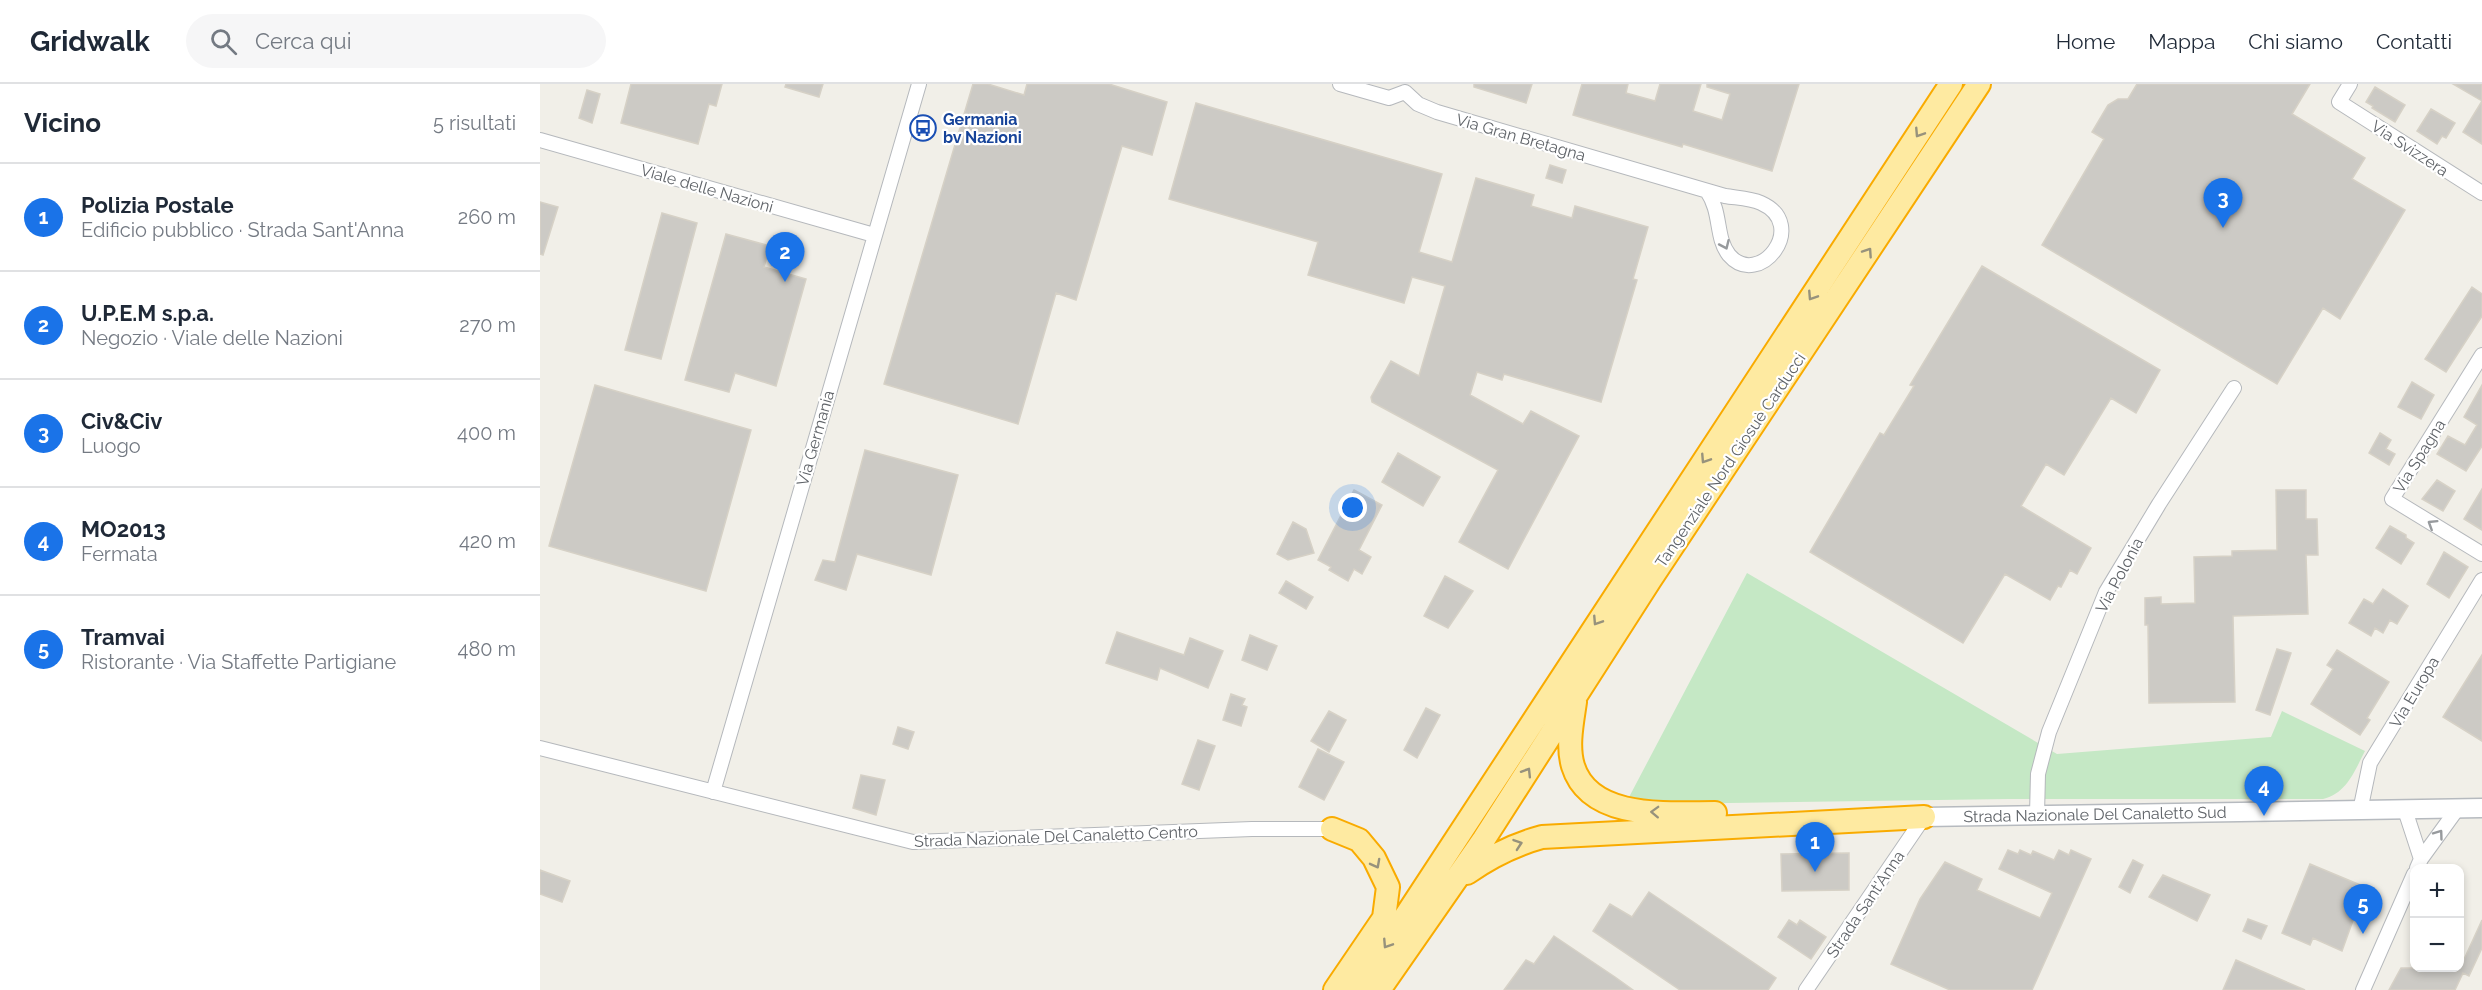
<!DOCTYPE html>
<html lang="it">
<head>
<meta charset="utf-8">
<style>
  body { margin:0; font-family:Raleway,sans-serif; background:#f6f6f7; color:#1f2937 }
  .controls { position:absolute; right:18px; bottom:18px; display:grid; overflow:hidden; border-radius:12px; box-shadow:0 3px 9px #0003 }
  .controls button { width:54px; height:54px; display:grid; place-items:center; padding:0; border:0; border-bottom:2px solid #e0e1e3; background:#fff; color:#1f2937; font:30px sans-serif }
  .you { position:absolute; left:813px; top:424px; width:21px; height:21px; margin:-15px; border:4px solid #fff; border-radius:50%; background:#1a73e8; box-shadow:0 0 0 9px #1a73e833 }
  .badge { display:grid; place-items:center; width:39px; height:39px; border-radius:50%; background:#1a73e8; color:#fff; font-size:20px; font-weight:700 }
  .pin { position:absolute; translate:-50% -50px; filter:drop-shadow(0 2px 3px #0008) }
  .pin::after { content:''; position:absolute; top:32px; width:21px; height:18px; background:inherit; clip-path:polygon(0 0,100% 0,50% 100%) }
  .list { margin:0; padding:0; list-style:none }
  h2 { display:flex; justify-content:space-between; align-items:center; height:78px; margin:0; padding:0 24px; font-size:26px }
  h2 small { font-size:20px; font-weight:400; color:#747a83 }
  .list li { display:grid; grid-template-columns:39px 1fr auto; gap:18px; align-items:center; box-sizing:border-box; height:108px; padding:0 24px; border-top:2px solid #e0e1e3 }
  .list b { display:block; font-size:22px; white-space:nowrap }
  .list p { margin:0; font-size:20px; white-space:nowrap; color:#747a83 }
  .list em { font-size:20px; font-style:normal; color:#747a83 }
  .icon { flex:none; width:33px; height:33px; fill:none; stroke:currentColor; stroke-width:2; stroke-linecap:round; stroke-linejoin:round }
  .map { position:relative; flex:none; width:1942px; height:906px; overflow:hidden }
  header { display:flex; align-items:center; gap:36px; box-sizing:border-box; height:84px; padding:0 30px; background:#fff; border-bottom:2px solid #e0e1e3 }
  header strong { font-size:28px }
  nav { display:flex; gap:33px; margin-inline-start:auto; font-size:21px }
  .search { width:420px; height:54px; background:#f6f6f7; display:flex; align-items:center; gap:15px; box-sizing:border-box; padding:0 21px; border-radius:33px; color:#747a83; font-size:22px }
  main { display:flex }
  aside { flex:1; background:#fff }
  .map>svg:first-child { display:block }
</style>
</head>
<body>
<header>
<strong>Gridwalk</strong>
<div class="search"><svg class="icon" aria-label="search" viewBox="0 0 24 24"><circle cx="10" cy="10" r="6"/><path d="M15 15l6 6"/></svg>Cerca qui</div>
<nav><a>Home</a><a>Mappa</a><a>Chi siamo</a><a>Contatti</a></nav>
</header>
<main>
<aside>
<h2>Vicino<small>5 risultati</small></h2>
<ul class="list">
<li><span class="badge">1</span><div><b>Polizia Postale</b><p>Edificio pubblico · Strada Sant'Anna</p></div><em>260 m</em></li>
<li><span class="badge">2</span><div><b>U.P.E.M s.p.a.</b><p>Negozio · Viale delle Nazioni</p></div><em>270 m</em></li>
<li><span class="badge">3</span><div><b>Civ&amp;Civ</b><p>Luogo</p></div><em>400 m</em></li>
<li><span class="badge">4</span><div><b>MO2013</b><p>Fermata</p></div><em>420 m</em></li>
<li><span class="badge">5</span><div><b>Tramvai</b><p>Ristorante · Via Staffette Partigiane</p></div><em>480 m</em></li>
</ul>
</aside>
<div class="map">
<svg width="1942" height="906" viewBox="0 0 1942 906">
  <rect width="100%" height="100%" fill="#f1efe8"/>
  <!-- green -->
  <path fill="#c5e8c5" d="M 1207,489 L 1517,670 L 1731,653 L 1742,627 L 1825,667 C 1814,688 1807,709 1783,715 L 1468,715 L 1121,720 L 1087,717 Z"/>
  <!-- building -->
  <path fill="#cccac5" stroke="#d6d1c6" stroke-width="1.5" d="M 91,0 L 182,0 L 176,22 L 169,20 L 158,60 L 81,39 Z
    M 246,0 L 283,0 L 279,13 L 245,3 Z
    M 433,0 L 448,0 L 484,11 L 487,0 L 569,0 L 627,18 L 612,71 L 582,62 L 536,216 L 516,209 L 478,340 L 344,300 Z
    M 934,0 L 992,0 L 986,19 L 934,3 Z
    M 1042,0 L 1088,0 L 1086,9 L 1115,17 L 1120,0 L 1161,0 L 1153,27 L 1182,36 L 1190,10 L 1167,3 L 1167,0 L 1259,0 L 1232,87 L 1143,60 L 1142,63 L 1033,31 Z
    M 1597,0 L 1770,0 L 1752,30 L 1825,74 L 1812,95 L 1865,126 L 1800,235 L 1783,224 L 1737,300 L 1502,161 L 1564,55 L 1552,48 L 1568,21 L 1578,15 L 1588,15 Z
    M 1913,0 L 1942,0 L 1942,17 Z
    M 1835,3 L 1865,21 L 1855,38 L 1832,24 L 1833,22 L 1826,18 Z
    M 47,6 L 60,10 L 52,39 L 39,34 Z
    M 1942,17 L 1942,60 L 1923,48 Z
    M 656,19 L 902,90 L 879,168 L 912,178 L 936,94 L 994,111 L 991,122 L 1032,134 L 1035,122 L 1108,143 L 1093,195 L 1097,196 L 1061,318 L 964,290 L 962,296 L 937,288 L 930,311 L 983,340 L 991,327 L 1039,352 L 968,485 L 919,458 L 958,386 L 832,318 L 831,313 L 851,277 L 879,292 L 905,202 L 872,193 L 864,219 L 768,191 L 778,158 L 629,115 Z
    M 1891,25 L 1915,39 L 1906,54 L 1902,52 L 1897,60 L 1877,47 Z
    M 1010,81 L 1026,86 L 1022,99 L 1006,94 Z
    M 0,118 L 18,123 L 3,171 L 0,170 Z
    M 122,129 L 157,139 L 121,275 L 85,266 Z
    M 186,150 L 230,162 L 224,183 L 266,195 L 236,302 L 195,289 L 189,308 L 145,296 Z
    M 1442,182 L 1620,286 L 1596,329 L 1571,314 L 1524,391 L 1506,380 L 1481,422 L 1551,464 L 1537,490 L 1530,486 L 1521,503 L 1518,502 L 1510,516 L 1465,490 L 1423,559 L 1270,468 L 1340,349 L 1344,351 L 1374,302 L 1370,301 Z
    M 1932,203 L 1942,210 L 1942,232 L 1906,288 L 1885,275 Z
    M 1872,298 L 1894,311 L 1881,335 L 1858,323 Z
    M 55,301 L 211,346 L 166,507 L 9,462 Z
    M 1942,301 L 1942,362 L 1926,387 L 1897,370 L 1908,352 L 1925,361 L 1937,341 L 1924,333 Z
    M 1840,349 L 1851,356 L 1846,365 L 1855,370 L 1849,381 L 1829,369 Z
    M 325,366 L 418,391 L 391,491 L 317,470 L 306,506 L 275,496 L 283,476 L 295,478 Z
    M 858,369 L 900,393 L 883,422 L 842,398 Z
    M 1897,396 L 1915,407 L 1903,427 L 1882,415 Z
    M 1942,405 L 1942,446 L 1924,435 Z
    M 814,406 L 842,421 L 819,466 L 831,473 L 822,490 L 814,485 L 808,497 L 789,486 L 791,483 L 778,476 Z
    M 1736,406 L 1766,406 L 1766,435 L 1777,435 L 1778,471 L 1766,471 L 1768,530 L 1693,532 L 1695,618 L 1609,619 L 1608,541 L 1605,541 L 1605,514 L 1621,513 L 1621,520 L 1655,519 L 1654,473 L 1692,472 L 1692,467 L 1737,466 Z
    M 753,438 L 766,445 L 774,469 L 748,476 L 737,470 Z
    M 1850,442 L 1866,451 L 1866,454 L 1874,459 L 1861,480 L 1836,464 Z
    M 1904,468 L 1928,483 L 1909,514 L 1887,500 Z
    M 905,492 L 933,507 L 908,544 L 884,532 Z
    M 746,497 L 773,513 L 766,525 L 739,509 Z
    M 1843,505 L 1868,522 L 1857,540 L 1850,536 L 1843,549 L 1835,544 L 1831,552 L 1809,539 L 1824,515 L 1833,520 Z
    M 577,548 L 644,571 L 650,554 L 683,567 L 668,604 L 620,584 L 617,596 L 566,579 Z
    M 710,551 L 737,562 L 727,586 L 702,576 Z
    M 1737,565 L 1751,569 L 1730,631 L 1716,626 Z
    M 1797,566 L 1849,598 L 1827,634 L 1830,636 L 1820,651 L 1771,620 L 1793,585 L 1787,581 Z
    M 1942,571 L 1942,657 L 1903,633 Z
    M 691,610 L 705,615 L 702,621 L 707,623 L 701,642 L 683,636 Z
    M 886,624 L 900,631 L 877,674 L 864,666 Z
    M 789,627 L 806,636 L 789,668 L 771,657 Z
    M 358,643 L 374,648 L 368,665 L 353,660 Z
    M 658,656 L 675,662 L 659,706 L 642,700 Z
    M 778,665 L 804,678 L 784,716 L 759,703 Z
    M 321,691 L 345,696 L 336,731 L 313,724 Z
    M 1468,766 L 1478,770 L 1480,766 L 1491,771 L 1493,767 L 1514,776 L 1519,766 L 1529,771 L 1531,766 L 1551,775 L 1492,906 L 1410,906 L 1351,880 L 1380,815 L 1405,778 L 1442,795 L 1437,806 L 1500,834 L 1512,809 L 1459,785 Z
    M 1309,769 L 1309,806 L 1242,807 L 1241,770 Z
    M 1593,776 L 1603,781 L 1590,809 L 1579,803 Z
    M 1770,780 L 1825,803 L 1802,867 L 1773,854 L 1770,861 L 1742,849 Z
    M 0,786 L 30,797 L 22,818 L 0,810 Z
    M 1623,791 L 1670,811 L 1657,837 L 1609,813 Z
    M 1109,808 L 1236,894 L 1228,906 L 1140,906 L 1053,847 L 1070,820 L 1092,833 Z
    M 1708,835 L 1727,842 L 1721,855 L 1703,847 Z
    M 1249,836 L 1257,841 L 1260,836 L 1286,853 L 1271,875 L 1238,853 Z
    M 1942,836 L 1942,864 L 1929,892 L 1923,889 L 1915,906 L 1849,906 L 1861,884 L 1920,884 Z
    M 1014,852 L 1075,893 L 1093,906 L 964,906 L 986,876 L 994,880 Z
    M 1696,876 L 1765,906 L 1683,906 Z"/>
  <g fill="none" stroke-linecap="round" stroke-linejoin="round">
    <!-- minor casing -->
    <g stroke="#b5b8bc" stroke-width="16">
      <path id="minor" d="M 800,0 L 849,14 L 865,8
        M 1810,0 L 1799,18 L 1942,109
        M 865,8 L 878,20 L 897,28 L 1185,112 C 1197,114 1210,114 1221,119 C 1270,141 1219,206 1189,171 C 1175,153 1182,129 1167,107
        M 0,56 L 334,151
        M 1942,271 L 1852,415 L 1942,470
        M 0,664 L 373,758 L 712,745 L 792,745
        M 173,708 L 379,0
        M 1865,726 L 1881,775
        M 1820,727 L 1830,679 L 1942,496
        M 1497,730 L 1498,690 L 1509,648 L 1566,508 L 1619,420 L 1694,304
        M 1877,784 L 1881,775 L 1918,724
        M 1266,906 L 1384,733
        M 1823,906 L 1874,790"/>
    </g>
    <!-- secondary casing -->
    <g stroke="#b6babf" stroke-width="21">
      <path id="secondary" d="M 1384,733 L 1942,724"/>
    </g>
    <!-- trunk casing -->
    <g stroke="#f9ab00" stroke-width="26">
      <path id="trunk" d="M 1035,618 C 1032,639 1027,662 1033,682 C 1050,737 1130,729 1175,729
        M 792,745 L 819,756 L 834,774 L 848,803 L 844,834 L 795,906
        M 927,789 C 951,772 973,761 1002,753 L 1384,733
        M 815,906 L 831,885 L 1411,0
        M 839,906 L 944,755 L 1110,496 L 1439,0"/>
    </g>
    <!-- minor -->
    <use href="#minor" stroke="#fff" stroke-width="14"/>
    <!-- secondary -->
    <use href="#secondary" stroke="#fff" stroke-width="18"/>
    <!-- trunk -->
    <use href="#trunk" stroke="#feeaa1" stroke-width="22"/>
  </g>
  <!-- one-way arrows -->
  <defs><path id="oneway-chevron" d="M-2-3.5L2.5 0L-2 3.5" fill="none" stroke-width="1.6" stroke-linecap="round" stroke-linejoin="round" transform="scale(1.5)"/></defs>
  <g stroke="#97927c">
    <use href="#oneway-chevron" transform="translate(1379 49) rotate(123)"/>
    <use href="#oneway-chevron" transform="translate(1328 168) rotate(-56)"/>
    <use href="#oneway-chevron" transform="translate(1272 212) rotate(123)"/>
    <use href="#oneway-chevron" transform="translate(1165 375) rotate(123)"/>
    <use href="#oneway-chevron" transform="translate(1057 537) rotate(123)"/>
    <use href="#oneway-chevron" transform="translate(987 688) rotate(-58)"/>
    <use href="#oneway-chevron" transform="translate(1115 728) rotate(-178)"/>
    <use href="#oneway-chevron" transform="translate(978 760) rotate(-19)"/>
    <use href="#oneway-chevron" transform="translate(836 780) rotate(62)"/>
    <use href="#oneway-chevron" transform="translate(847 860) rotate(123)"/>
  </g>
  <g stroke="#979a9d">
    <use href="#oneway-chevron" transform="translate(1185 161) rotate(66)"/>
    <use href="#oneway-chevron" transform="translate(1892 440) rotate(-148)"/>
    <use href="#oneway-chevron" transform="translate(1899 750) rotate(-54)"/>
  </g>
  <!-- icons -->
  <defs>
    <g id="bus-ring" transform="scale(1.35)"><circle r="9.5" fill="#fff" stroke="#1a4fb4" stroke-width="1.5"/><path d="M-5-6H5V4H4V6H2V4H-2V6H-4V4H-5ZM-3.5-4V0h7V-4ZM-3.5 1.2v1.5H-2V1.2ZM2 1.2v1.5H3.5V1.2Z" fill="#1a4fb4"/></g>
  </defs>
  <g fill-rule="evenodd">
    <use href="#bus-ring" x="383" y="44"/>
  </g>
  <g text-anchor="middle" stroke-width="4.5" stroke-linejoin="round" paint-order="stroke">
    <!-- transit labels -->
    <g font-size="16" font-weight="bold" fill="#164399" stroke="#fff" text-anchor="start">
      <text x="403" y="41">Germania<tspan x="403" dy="18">bv Nazioni</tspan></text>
    </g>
    <!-- street labels -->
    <g font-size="16" fill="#5f6368" stroke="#fff">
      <text transform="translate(981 53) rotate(16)" y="6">Via Gran Bretagna</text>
      <text transform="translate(1870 64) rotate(33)" y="6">Via Svizzera</text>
      <text transform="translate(167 104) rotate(16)" y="6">Viale delle Nazioni</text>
      <text transform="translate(275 354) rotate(-74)" y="6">Via Germania</text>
      <text transform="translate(1879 372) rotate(-58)" y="6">Via Spagna</text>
      <text transform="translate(1190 376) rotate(-56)" y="6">Tangenziale Nord Giosuè Carducci</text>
      <text transform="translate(1579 491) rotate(-62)" y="6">Via Polonia</text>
      <text transform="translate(1874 608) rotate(-59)" y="6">Via Europa</text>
      <text transform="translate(1555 730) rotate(-1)" y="6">Strada Nazionale Del Canaletto Sud</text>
      <text transform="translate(516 752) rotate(-2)" y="6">Strada Nazionale Del Canaletto Centro</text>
      <text transform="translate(1325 820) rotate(-56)" y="6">Strada Sant'Anna</text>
    </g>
  </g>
</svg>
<div class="controls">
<button>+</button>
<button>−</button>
</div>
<div class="you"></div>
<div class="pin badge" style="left:1275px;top:788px">1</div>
<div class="pin badge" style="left:245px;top:198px">2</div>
<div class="pin badge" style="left:1683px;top:144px">3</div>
<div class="pin badge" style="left:1724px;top:732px">4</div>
<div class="pin badge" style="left:1823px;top:850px">5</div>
</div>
</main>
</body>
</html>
